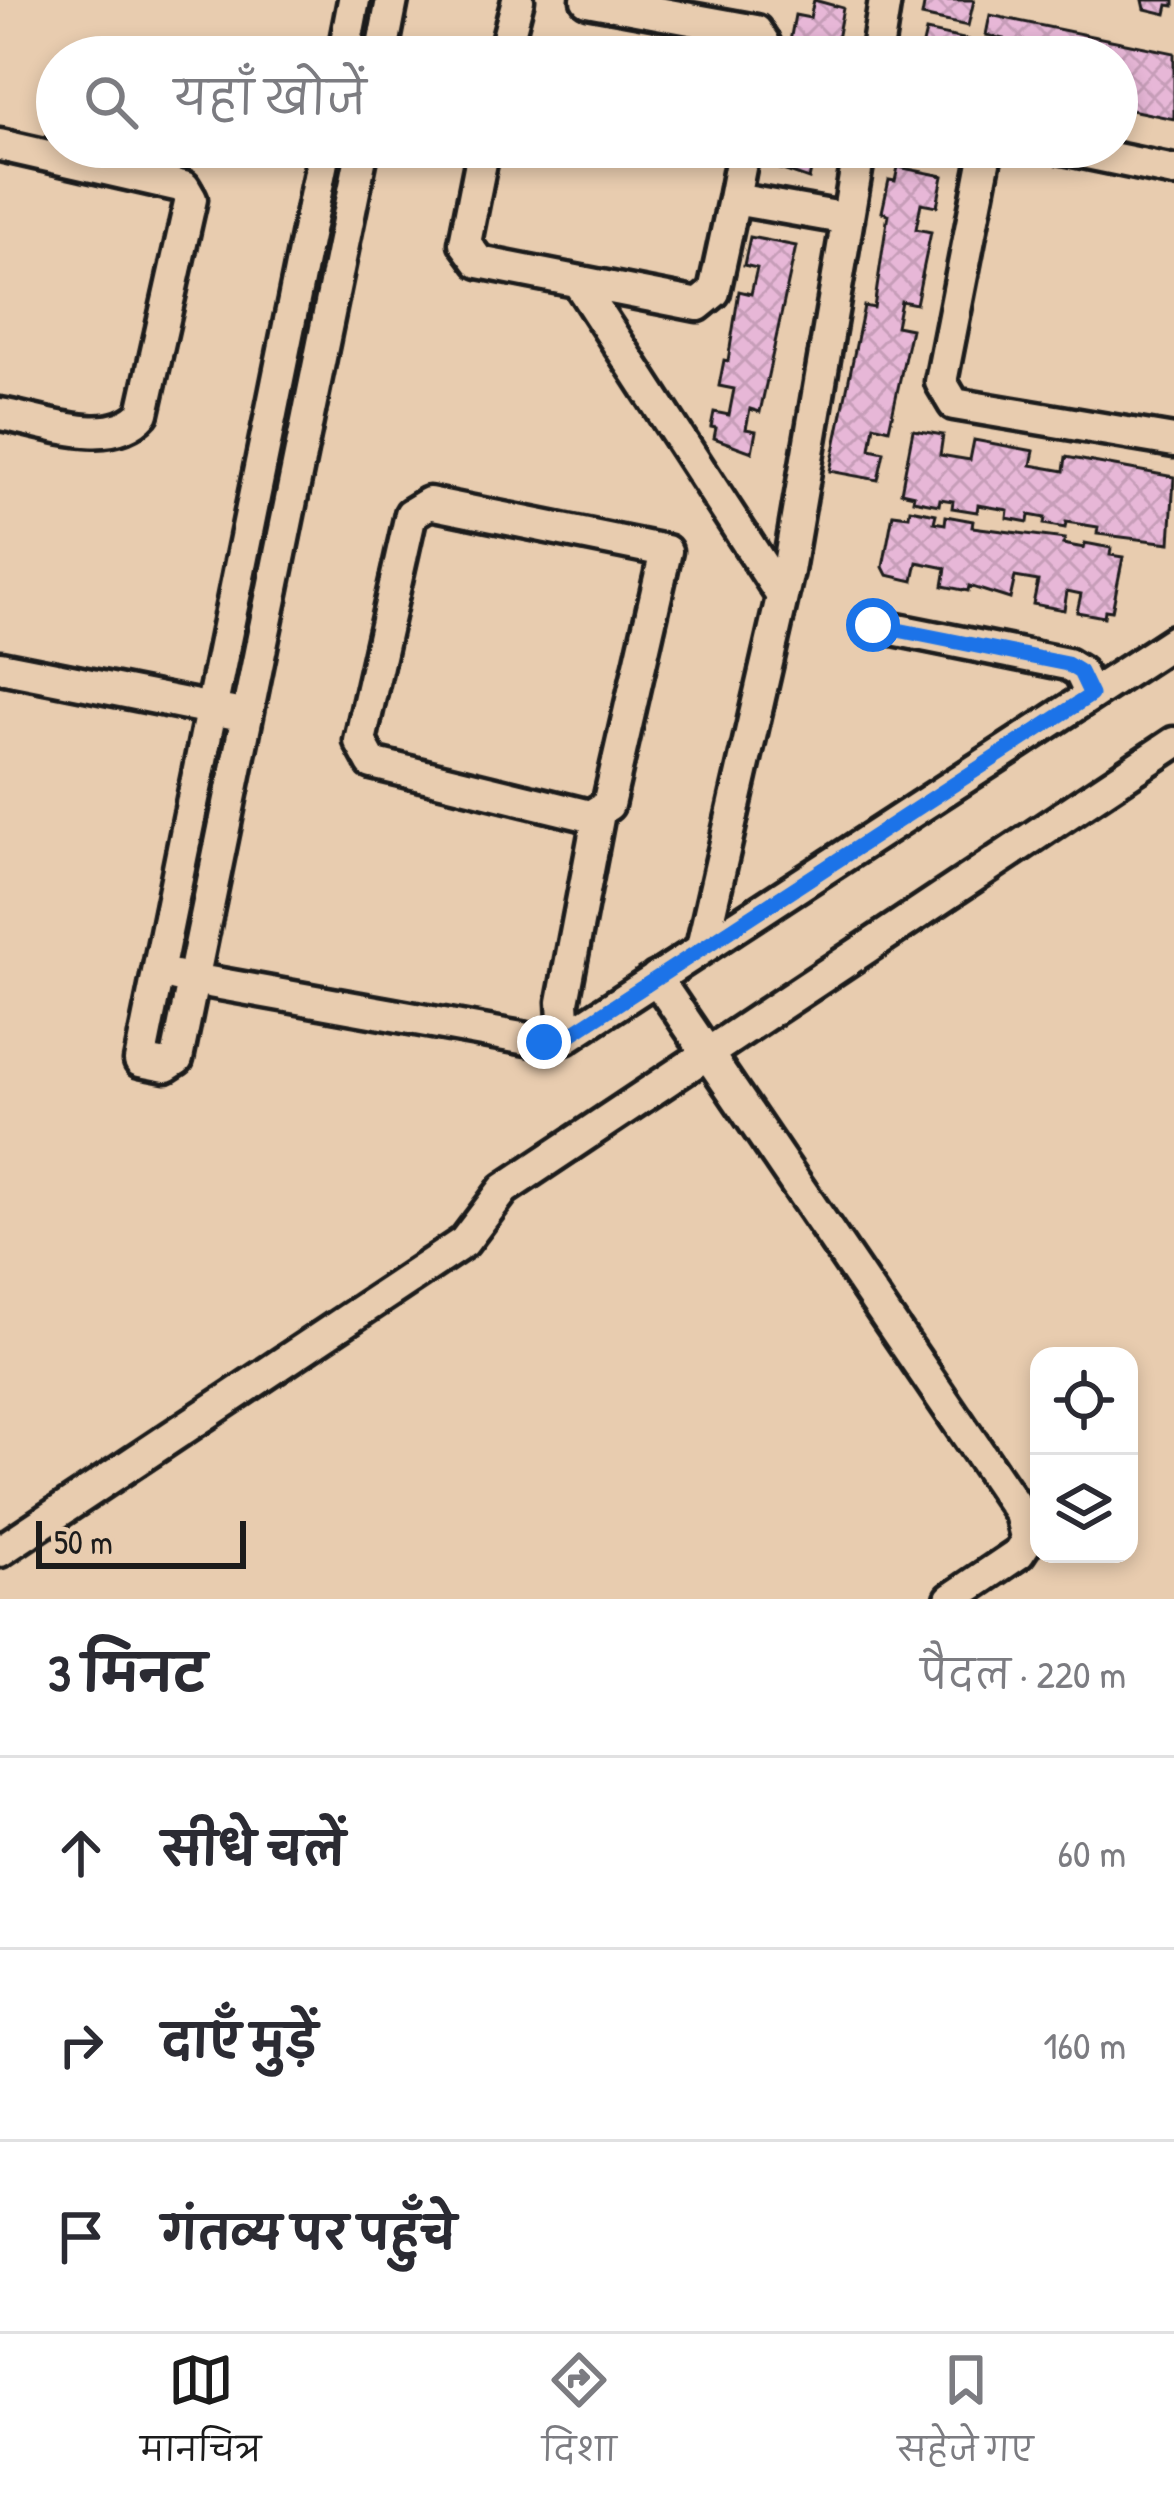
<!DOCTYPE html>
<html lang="hi">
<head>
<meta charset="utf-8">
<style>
  body { margin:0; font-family:"Patrick Hand","Playpen Sans Deva",sans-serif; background:#f2f2f3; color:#2b2b33 }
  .controls { position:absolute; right:36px; bottom:36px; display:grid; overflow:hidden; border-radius:24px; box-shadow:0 6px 18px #0003 }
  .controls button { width:108px; height:108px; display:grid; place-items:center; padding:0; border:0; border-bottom:3px solid #e1e1e2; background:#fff; color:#2b2b33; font:60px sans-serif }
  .scale { position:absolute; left:36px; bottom:30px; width:210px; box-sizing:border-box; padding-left:12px; border:6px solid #1c1c1c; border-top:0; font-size:33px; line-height:42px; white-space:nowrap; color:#1c1c1c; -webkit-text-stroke:9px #e8ccaf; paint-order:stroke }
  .stop { position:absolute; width:36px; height:36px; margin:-27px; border:9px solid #1a73e8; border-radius:50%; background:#fff }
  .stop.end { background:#1a73e8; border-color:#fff; box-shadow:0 3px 12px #0008 }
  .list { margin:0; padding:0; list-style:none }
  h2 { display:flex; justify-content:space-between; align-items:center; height:156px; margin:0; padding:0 48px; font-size:51px }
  h2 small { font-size:39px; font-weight:400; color:#7c7c81 }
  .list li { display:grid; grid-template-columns:78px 1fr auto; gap:36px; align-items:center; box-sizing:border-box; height:192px; padding:0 48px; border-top:3px solid #e1e1e2 }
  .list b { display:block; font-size:45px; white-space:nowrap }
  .list em { font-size:39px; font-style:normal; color:#7c7c81 }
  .icon { flex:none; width:66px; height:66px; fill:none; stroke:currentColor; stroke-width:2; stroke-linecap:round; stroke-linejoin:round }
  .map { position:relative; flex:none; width:1174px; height:1599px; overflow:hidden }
  .search { position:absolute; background:#fff; box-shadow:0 6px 18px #0003; left:36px; right:36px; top:36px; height:132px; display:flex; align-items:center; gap:30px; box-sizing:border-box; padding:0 42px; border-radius:66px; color:#7c7c81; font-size:45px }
  .sheet { height:732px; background:#fff }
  nav { display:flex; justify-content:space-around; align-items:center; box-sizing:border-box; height:168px; border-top:3px solid #e1e1e2; background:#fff; font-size:33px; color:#7c7c81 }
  nav a { display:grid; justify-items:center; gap:6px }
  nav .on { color:#1c1c1c }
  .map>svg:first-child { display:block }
</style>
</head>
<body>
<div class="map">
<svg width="1174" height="1599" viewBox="0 0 1174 1599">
  <defs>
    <pattern id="building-cross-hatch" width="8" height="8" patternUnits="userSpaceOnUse" patternTransform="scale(3)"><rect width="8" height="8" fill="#e7b7d7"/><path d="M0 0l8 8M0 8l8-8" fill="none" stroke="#c69db8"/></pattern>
  </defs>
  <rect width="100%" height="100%" fill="#e8ccaf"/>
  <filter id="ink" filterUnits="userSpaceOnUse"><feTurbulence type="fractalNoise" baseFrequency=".00833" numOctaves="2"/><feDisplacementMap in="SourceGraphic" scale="24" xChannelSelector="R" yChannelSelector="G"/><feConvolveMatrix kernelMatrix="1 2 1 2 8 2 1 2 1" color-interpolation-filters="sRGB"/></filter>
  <g filter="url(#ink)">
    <!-- building -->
    <path fill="url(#building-cross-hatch)" stroke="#1c1c1c" stroke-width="3" d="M 814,0 L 843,8 L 834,55 L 787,57 L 795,15 L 810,18 Z
      M 925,0 L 974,0 L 968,26 L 922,16 Z
      M 1143,0 L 1174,0 L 1174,6 L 1168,5 L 1166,14 L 1145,9 Z
      M 990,15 L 1174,53 L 1174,119 L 1126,109 L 1129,94 L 1117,91 L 1117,57 L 981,57 L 984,45 L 1001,48 L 1004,39 L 986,35 Z
      M 926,31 L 968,40 L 965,57 L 920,57 Z
      M 770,147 L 816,147 L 809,179 L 771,166 Z
      M 898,167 L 943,176 L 937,206 L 921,203 L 916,229 L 931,232 L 916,304 L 901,301 L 896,326 L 911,329 L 889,429 L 874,425 L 870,449 L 884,452 L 878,480 L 830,471 L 864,306 L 874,308 L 888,214 L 882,212 L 889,180 L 895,181 Z
      M 750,237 L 796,246 L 760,412 L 750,409 L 746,429 L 756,431 L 752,452 L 714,438 L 716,428 L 711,427 L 714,412 L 729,415 L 734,389 L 719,386 L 724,360 L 728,361 L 739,291 L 751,294 L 757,268 L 744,265 Z
      M 913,430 L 943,435 L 940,455 L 970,460 L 974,440 L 1034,451 L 1031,465 L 1064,471 L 1066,457 L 1174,477 L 1170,543 L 1097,534 L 1098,527 L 1066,522 L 1065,528 L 1044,524 L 1045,518 L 1029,515 L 1028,522 L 1007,518 L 1008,510 L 978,505 L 977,512 L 952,508 L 953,501 L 940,499 L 939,505 L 913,500 L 914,495 L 901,492 Z
      M 910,509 L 936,514 L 934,522 L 945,524 L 946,516 L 973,521 L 972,527 L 1065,539 L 1063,544 L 1084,548 L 1085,543 L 1111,548 L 1110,555 L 1123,557 L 1112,611 L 1105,610 L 1104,617 L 1077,612 L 1081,594 L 1067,591 L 1064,610 L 1033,604 L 1038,581 L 1015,577 L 1010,599 L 969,586 L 968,591 L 943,586 L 946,568 L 917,562 L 913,581 L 887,575 L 883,567 L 893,514 L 909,516 Z"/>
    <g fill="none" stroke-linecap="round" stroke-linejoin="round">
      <!-- minor casing -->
      <g stroke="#1c1c1c" stroke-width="39">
        <path id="minor" d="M 587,0 L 756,31 L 764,43 L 761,57
          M 343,57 L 354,0
          M 381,57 L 392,0
          M 503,57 L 518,0
          M 876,57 L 885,0
          M 0,145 L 184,187 L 191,199 L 143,413 C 111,450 43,421 0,414
          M 325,147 L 140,1061 L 166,1066 L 177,1059 L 363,147
          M 484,147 L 465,243 L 479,262 L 698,305 L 714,292 L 734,199
          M 744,147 L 734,199 L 848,219
          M 992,147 L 986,152 L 941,382 L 954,404 L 1174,441
          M 1058,147 L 1174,171
          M 578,282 L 782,596
          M 429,503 L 666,551 L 608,805 L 590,816 L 372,763 L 360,741 L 411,514 Z
          M 873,625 L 1067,664 L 1080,672 L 1091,695
          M 0,667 L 232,713
          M 702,947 L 788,571 L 860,147
          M 176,976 L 544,1042 L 565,1038 L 1174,641
          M 656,978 L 1020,1513 L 1027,1541 L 1019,1553 L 951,1599
          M 565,1038 L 563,1002 L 599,813
          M 0,1551 L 464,1242 L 504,1189 L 1174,743"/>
      </g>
      <!-- minor -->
      <use href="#minor" stroke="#e8ccaf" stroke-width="30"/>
    </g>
  </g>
  <g fill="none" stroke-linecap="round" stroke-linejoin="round" filter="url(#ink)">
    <!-- route -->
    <path stroke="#1a73e8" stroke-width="15" d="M 544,1042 L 565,1038 L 1091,695 L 1080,672 L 1067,664 L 873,625"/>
  </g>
</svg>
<div class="controls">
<button><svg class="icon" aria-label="locate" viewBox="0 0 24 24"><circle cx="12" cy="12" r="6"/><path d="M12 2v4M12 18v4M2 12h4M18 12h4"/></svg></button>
<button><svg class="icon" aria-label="layers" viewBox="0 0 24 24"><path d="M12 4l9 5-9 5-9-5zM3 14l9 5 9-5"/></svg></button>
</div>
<div class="scale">50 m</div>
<div class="stop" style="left:873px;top:625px"></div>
<div class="stop end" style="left:544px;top:1042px"></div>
<div class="search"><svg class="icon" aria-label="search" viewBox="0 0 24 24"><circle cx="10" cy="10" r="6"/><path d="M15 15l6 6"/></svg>यहाँ खोजें</div>
</div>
<section class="sheet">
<h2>3 मिनट<small>पैदल · 220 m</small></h2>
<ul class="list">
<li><svg class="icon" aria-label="ahead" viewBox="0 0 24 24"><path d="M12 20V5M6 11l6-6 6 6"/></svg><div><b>सीधे चलें</b></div><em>60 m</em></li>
<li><svg class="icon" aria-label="right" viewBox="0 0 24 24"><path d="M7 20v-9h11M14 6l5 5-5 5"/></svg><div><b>दाएँ मुड़ें</b></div><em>160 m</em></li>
<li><svg class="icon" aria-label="arrive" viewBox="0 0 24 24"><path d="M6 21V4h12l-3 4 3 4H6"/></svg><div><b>गंतव्य पर पहुँचे</b></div></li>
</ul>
</section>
<nav>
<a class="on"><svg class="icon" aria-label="map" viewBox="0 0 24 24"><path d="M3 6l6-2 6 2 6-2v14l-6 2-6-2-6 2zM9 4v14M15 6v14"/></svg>मानचित्र</a>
<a><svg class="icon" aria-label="directions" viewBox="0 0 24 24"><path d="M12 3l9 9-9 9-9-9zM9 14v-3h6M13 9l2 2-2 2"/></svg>दिशा</a>
<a><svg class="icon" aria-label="saved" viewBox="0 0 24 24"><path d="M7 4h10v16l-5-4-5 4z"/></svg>सहेजे गए</a>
</nav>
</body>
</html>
